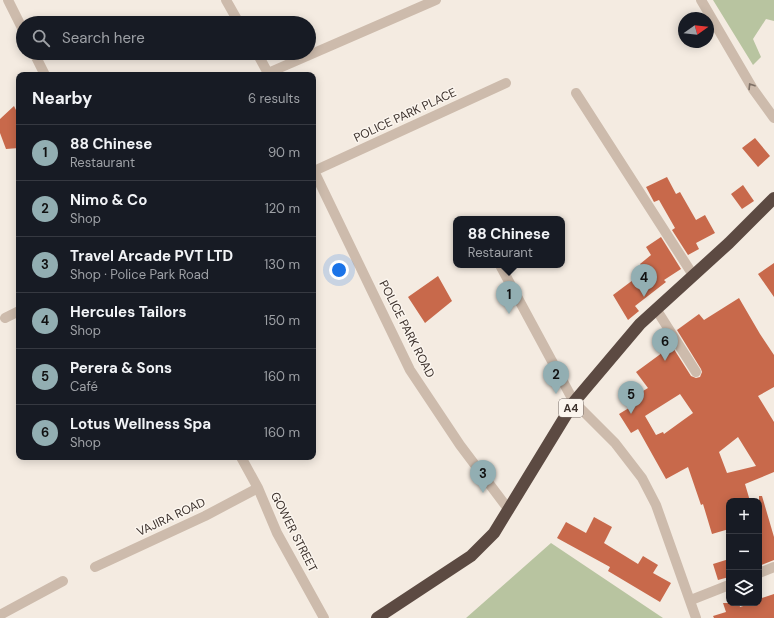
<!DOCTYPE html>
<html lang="en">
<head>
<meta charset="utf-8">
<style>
  body { margin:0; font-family:"DM Sans",sans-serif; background:#242831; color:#f1f3f6 }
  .controls { position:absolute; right:12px; bottom:12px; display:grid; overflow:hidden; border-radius:8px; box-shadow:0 2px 10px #0003 }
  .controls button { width:36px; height:36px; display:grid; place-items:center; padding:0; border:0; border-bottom:1px solid #363941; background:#171b24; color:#f1f3f6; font:20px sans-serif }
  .compass { position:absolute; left:678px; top:12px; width:36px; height:36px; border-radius:50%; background:#171b24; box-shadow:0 2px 10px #0003; rotate:75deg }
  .you { position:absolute; left:339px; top:270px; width:14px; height:14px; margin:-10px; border:3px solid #fff; border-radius:50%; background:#1a73e8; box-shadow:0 0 0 6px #1a73e833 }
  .badge { display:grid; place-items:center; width:26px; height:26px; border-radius:50%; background:#92aeb2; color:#111; font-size:13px; font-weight:700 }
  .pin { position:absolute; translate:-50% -33px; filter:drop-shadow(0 1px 2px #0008) }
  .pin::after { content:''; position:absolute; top:21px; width:14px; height:12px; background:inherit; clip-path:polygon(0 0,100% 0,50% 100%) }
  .popup { position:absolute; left:453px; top:216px; width:112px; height:52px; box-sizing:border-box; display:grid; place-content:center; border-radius:8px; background:#171b24; filter:drop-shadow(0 1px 3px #0005); font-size:13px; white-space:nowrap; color:#9ea1a6 }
  .popup b { font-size:15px; color:#f1f3f6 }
  .popup::after { content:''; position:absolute; left:50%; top:100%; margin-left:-8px; border:8px solid transparent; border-top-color:#171b24 }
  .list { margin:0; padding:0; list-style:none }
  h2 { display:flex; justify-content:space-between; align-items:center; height:52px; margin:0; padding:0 16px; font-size:17px }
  h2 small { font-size:13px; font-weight:400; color:#9ea1a6 }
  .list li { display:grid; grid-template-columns:26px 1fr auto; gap:12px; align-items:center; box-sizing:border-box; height:56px; padding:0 16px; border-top:1px solid #363941 }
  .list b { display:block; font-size:15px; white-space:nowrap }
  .list p { margin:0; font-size:13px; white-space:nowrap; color:#9ea1a6 }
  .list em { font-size:13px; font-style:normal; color:#9ea1a6 }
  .icon { flex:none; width:22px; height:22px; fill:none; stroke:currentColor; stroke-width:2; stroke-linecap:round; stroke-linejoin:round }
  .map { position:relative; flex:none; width:774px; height:618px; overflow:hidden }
  .search { position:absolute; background:#171b24; box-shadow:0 2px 10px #0003; left:16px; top:16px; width:300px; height:44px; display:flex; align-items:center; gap:10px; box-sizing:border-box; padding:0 14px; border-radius:22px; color:#9ea1a6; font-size:15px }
  .panel { position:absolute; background:#171b24; box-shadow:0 2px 10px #0003; left:16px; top:72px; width:300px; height:388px; border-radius:8px }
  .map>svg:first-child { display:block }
</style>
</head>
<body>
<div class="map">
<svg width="774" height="618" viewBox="0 0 774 618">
  <rect width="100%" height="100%" fill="#f4ebe1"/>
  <!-- green -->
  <path fill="#b8c4a0" d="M 713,0 L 774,0 L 774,21 L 766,19 L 753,39 L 761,57 L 753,65 Z
    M 551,543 L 663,618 L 466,618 Z"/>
  <!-- building -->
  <path fill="#c8694b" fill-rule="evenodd" d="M 14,106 L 19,116 L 19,148 L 6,149 L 0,133 L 0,119 Z
    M 755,138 L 770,156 L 758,167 L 742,148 Z
    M 667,177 L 676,194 L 680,192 L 696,220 L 705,215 L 715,233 L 696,243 L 699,249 L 688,255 L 672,230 L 675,228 L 659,200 L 654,202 L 646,187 Z
    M 743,185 L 754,201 L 742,209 L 731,194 Z
    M 661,237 L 681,269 L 664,280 L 666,282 L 635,306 L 639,311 L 628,320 L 613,295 L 645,271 L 640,264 L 651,255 L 646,247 Z
    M 774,263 L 774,297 L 758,274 Z
    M 438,276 L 452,301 L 425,323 L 408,297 Z
    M 739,298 L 760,334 L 774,355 L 774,387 L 758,396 L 774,422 L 774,472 L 745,484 L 750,501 L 729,501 L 729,529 L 712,534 L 703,504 L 701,505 L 688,467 L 666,479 L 638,429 L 631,433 L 619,414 L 642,400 L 638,394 L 648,388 L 636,372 L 666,350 L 664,347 L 670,343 L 691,376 L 696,378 L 700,377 L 702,372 L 701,369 L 677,330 L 699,314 L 704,320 ZM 680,394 L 693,413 L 664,434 L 663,432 L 656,435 L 645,416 ZM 738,437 L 756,466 L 727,473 L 719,452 Z
    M 759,496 L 762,496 L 774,537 L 774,560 L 759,566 Z
    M 594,517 L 612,527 L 604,543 L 638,564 L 643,556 L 658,565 L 653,573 L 671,583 L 660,602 L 608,571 L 610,567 L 557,538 L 566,522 L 586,533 Z
    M 729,559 L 729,577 L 718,580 L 713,564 Z
    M 774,594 L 774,618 L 714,618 L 713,616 L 726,612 L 723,603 L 739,603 L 740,607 L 753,603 L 759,603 L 759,599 Z"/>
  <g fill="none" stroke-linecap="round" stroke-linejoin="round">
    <!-- minor -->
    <path stroke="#cdbbac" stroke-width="10" d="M 8,0 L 23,30
      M 226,0 L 239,23
      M 701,0 L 753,89 L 774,118
      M 34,53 L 45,75
      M 257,53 L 269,75
      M 268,73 L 436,0
      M 576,93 L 693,275
      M 313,169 L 410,370 L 460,445 L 509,510
      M 314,171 L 506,83
      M 500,265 L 574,402 L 615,443 L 642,478 L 656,505 L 696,618
      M 656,309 L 696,372
      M 5,318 L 19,311
      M 241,457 L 258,488 L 277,533 L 324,618
      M 95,567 L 205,516 L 258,488
      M 759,573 L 774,567
      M 691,600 L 729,585
      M 0,615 L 63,581"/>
    <!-- highway -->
    <path stroke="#5c4a42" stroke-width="12" d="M 377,618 L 471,556 L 494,533 L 574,402 L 640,324 L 729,243 L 774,198"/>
  </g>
  <!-- one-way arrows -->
  <defs><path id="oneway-chevron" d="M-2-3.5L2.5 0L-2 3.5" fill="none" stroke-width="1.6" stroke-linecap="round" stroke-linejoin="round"/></defs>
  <use stroke="#7d6f65" href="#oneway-chevron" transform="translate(751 86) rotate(-122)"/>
  <g text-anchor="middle" stroke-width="3" stroke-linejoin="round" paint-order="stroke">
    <!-- shield labels -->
    <rect fill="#fbf5ee" stroke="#756b66" stroke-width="1" x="559" y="399" width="24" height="18" rx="3"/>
    <g font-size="11" font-weight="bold" fill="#3b302b">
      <text x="571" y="412">A4</text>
    </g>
    <!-- street labels -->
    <g font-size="12" fill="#3b302b" stroke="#fbf5ee">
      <text transform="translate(405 115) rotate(-25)" y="4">POLICE PARK PLACE</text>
      <text transform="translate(407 329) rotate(63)" y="4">POLICE PARK ROAD</text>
      <text transform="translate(171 517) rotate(-25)" y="4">VAJIRA ROAD</text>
      <text transform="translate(294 532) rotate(63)" y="4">GOWER STREET</text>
    </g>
  </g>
</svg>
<div class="controls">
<button>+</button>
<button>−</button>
<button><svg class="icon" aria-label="layers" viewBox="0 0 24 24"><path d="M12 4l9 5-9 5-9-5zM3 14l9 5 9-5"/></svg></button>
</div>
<svg class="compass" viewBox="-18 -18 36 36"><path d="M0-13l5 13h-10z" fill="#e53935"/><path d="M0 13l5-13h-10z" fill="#9ea1a6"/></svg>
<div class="you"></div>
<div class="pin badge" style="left:509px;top:314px">1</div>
<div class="popup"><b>88 Chinese</b>Restaurant</div>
<div class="pin badge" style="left:556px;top:394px">2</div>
<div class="pin badge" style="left:483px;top:493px">3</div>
<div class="pin badge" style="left:644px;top:297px">4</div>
<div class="pin badge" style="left:631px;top:414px">5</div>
<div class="pin badge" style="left:665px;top:361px">6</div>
<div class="search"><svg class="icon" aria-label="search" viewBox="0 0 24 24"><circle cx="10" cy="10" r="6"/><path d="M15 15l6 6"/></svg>Search here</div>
<section class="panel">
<h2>Nearby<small>6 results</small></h2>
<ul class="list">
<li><span class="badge">1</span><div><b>88 Chinese</b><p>Restaurant</p></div><em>90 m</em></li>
<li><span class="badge">2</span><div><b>Nimo &amp; Co</b><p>Shop</p></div><em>120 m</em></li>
<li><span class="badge">3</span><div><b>Travel Arcade PVT LTD</b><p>Shop · Police Park Road</p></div><em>130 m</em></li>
<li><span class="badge">4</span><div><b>Hercules Tailors</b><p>Shop</p></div><em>150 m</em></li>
<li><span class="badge">5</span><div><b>Perera &amp; Sons</b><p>Café</p></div><em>160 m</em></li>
<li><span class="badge">6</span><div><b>Lotus Wellness Spa</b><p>Shop</p></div><em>160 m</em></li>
</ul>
</section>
</div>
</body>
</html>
